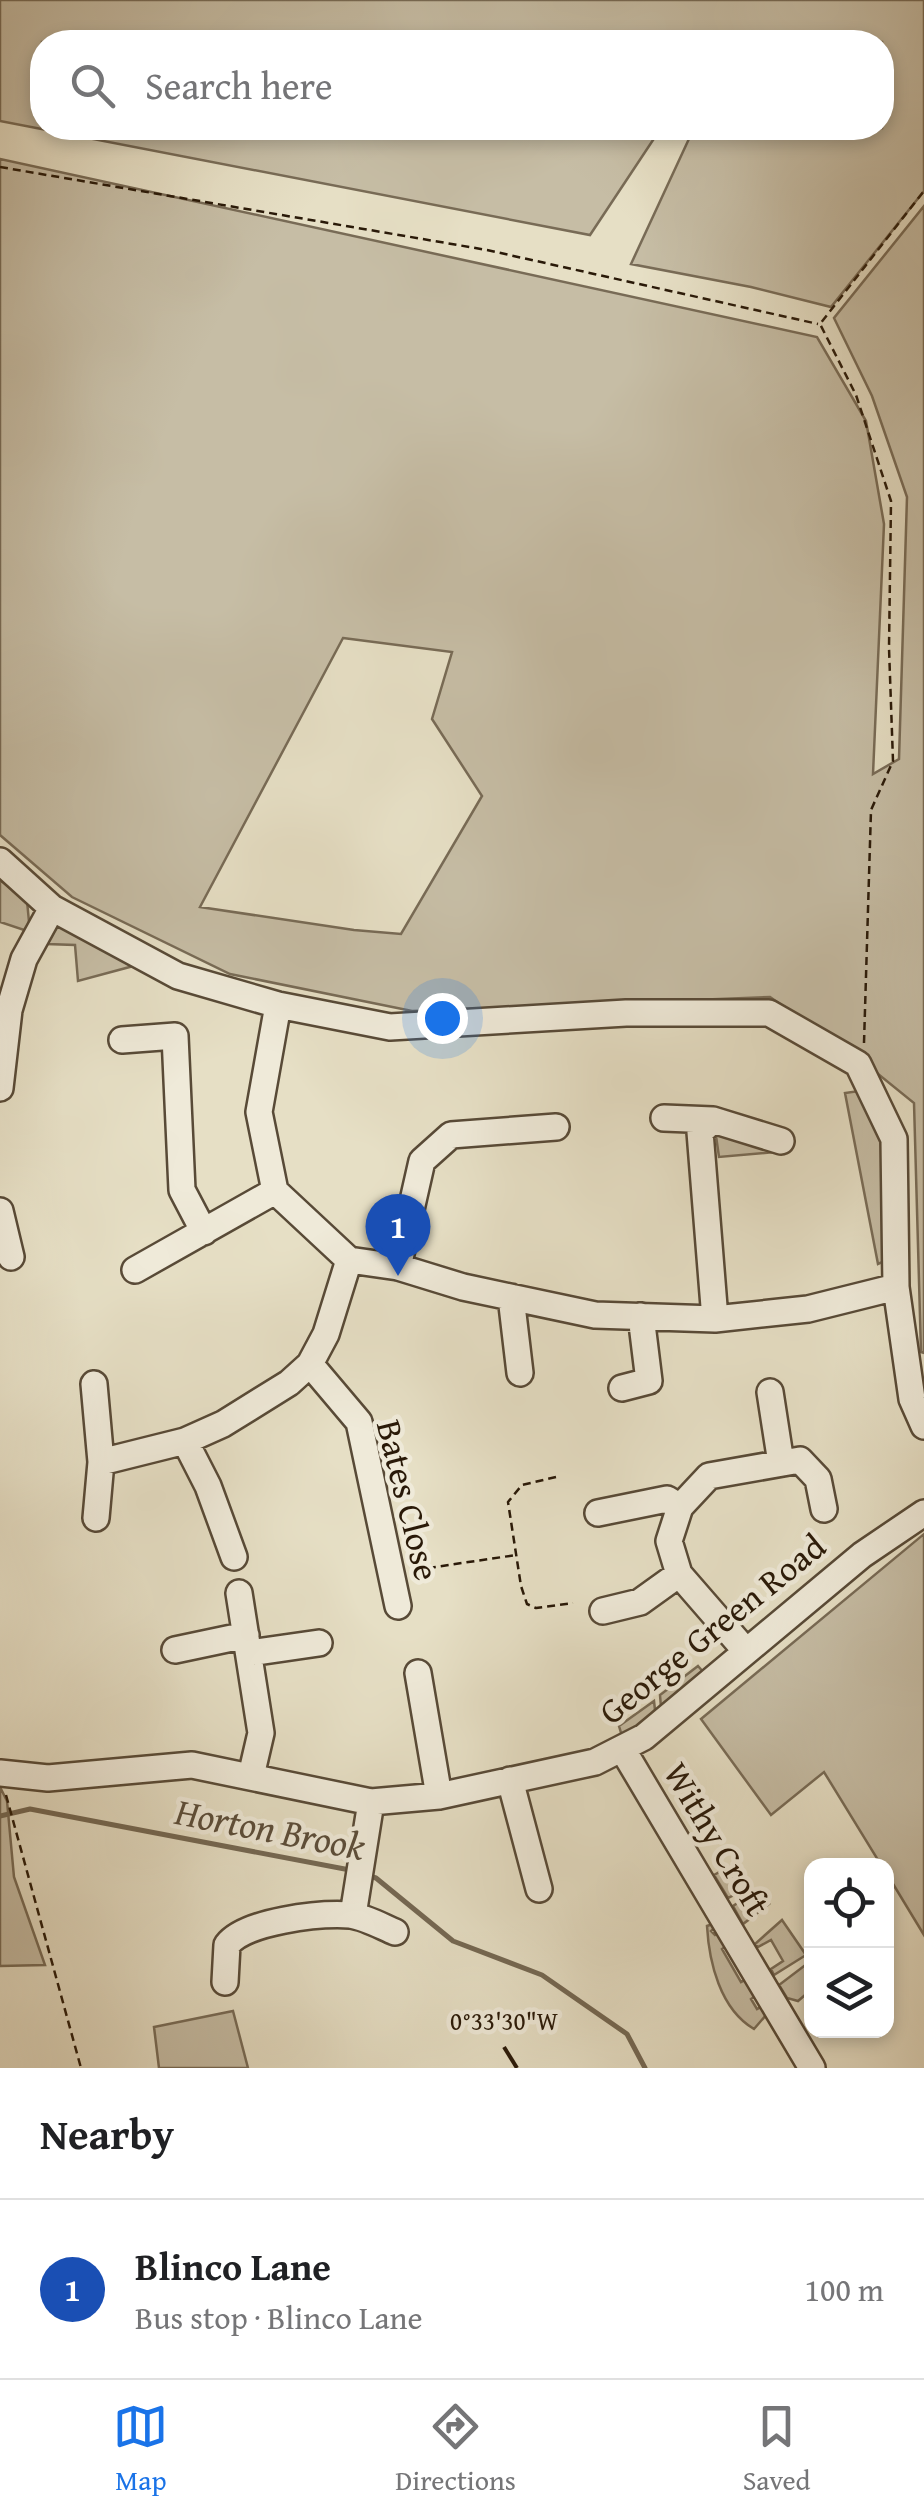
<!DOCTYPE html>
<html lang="en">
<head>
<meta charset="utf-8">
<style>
  body { margin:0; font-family:"Gentium Book Plus",serif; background:#f6f6f6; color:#202124 }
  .controls { position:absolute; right:30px; bottom:30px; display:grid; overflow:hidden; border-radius:20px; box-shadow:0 5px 15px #0003 }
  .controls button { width:90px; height:90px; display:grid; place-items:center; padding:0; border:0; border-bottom:2px solid #e0e0e0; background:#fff; color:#202124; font:50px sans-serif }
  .you { position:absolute; left:442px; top:1018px; width:35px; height:35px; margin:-25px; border:8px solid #fff; border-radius:50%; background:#1a73e8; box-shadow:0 0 0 15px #1a73e833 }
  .badge { display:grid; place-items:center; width:65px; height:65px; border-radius:50%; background:#1a73e8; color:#fff; font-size:32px; font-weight:700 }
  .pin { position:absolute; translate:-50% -82px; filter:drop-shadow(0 2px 5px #0008) }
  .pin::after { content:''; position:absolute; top:52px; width:35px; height:30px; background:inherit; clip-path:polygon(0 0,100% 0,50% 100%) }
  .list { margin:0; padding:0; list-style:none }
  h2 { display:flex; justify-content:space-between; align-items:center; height:130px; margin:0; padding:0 40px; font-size:42px }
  h2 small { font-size:32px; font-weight:400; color:#757577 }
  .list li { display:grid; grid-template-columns:65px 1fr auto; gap:30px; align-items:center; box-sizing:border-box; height:180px; padding:0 40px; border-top:2px solid #e0e0e0 }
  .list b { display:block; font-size:38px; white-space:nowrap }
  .list p { margin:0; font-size:32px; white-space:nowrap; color:#757577 }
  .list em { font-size:32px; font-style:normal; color:#757577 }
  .icon { flex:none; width:55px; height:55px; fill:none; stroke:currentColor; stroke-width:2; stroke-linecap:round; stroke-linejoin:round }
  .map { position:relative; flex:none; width:924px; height:2068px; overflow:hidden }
  .search { position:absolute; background:#fff; box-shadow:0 5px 15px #0003; left:30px; right:30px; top:30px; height:110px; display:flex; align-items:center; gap:25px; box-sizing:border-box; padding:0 35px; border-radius:40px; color:#757577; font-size:38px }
  .sheet { height:310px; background:#fff }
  nav { display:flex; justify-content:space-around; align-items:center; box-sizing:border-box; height:140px; border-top:2px solid #e0e0e0; background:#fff; font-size:28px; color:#757577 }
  nav a { display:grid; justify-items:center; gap:5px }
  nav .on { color:#1a73e8 }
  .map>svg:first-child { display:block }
</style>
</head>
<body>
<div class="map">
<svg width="924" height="2068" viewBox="0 0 924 2068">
  <rect width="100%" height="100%" fill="#e6dfc5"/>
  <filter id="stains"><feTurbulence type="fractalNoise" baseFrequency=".002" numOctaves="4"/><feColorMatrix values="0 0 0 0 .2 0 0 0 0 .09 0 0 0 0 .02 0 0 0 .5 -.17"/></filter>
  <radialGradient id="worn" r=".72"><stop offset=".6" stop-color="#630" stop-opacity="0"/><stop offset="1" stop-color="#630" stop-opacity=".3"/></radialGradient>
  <!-- green -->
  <path fill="#c6bda5" stroke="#786b56" stroke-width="2.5" fill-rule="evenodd" d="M 0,0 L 924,0 L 924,191 L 831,307 L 751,287 L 631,264 L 694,128 L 882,128 L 882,42 L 725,42 L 720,38 L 717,42 L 42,42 L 42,128 L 661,128 L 590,235 L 0,121 Z
    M 0,159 L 817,337 L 866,421 L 884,524 L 873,774 L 899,759 L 907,497 L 872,396 L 834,318 L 924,206 L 924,1353 L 921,1352 L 914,1103 L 867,1065 L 770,997 L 412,1011 L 230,974 L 72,897 L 0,835 ZM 343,638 L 452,652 L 432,719 L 482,796 L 401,934 L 354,930 L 200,907 Z
    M 0,880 L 27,901 L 30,932 L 0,922 Z
    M 56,922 L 137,965 L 78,981 L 75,945 L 47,944 Z
    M 866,1090 L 880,1114 L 894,1257 L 878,1264 L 845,1093 Z
    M 720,1133 L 775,1152 L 719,1157 L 716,1136 Z
    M 924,1534 L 924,1935 L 887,1874 L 886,1866 L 881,1865 L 824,1772 L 771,1815 L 701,1719 Z
    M 698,1666 L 705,1674 L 661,1707 L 660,1695 Z
    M 654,1701 L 656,1719 L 622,1736 L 619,1726 Z
    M 0,1787 L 7,1801 L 14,1877 L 45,1965 L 0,1966 Z
    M 729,1867 L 749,1887 L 728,1898 L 714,1875 Z
    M 755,1892 L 769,1904 L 743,1924 L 733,1906 Z
    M 782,1920 L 806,1955 L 774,1975 L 771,1969 L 783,1961 L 771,1940 L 758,1947 L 755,1944 Z
    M 722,1921 L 711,1931 L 715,1935 L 728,1929 L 734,1940 L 722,1949 L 741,1982 L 755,1975 L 764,1990 L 751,1999 L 757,2009 L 770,2002 L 773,2007 L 754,2029 C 720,2009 709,1962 707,1926 Z
    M 808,1963 L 811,1968 L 811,1990 L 798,2001 L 787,1998 L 779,1985 Z
    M 233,2011 L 248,2068 L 159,2068 L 154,2027 Z"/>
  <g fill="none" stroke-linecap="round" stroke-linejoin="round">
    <!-- stream -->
    <path stroke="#746853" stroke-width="5" d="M 0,1816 L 30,1809 L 350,1870
      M 366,1875 L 376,1878 L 453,1941 L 542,1975 L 627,2034 L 645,2068"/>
    <!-- minor casing -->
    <g stroke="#584a37" stroke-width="30">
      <path id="minor" d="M 0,861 L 52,908 L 178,976 L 278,1005 L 390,1027 L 626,1013 L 769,1013 L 858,1064 L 894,1139 L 896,1287 L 912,1399 L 924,1426
        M 278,1005 L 259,1112 L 275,1191 L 349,1260 L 398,1267 L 463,1287 L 595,1315 L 715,1319 L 808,1309 L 896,1287
        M 122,1040 L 175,1036 L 182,1190 L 204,1232
        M 0,1088 L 9,1010 L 24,959 L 52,908
        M 664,1118 L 713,1120
        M 0,1211 L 11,1257
        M 398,1267 L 422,1161 L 451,1135 L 556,1127
        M 135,1270 L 275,1191
        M 511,1297 L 520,1373
        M 715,1319 L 700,1132 L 713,1120 L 781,1141
        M 310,1364 L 359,1422 L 398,1606
        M 94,1384 L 101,1462
        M 622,1388 L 649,1381 L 641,1316
        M 770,1392 L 781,1463
        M 185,1441 L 208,1486 L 234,1557
        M 598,1513 L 667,1499 L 680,1507
        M 96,1518 L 101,1462 L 185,1441 L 223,1424 L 289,1383 L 310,1364 L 326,1334 L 349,1260
        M 239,1593 L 261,1733 L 251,1776
        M 603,1611 L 640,1602 L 679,1574
        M 175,1650 L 246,1635
        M 745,1650 L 679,1574 L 669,1541 L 680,1507 L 709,1476 L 800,1460 L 818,1479 L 824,1509
        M 249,1653 L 319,1643
        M 418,1673 L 439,1796
        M 623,1750 L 812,2068
        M 0,1773 L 48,1778 L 192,1765 L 371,1802 L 439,1796 L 595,1762 L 644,1737 L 862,1555 L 924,1513
        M 510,1780 L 539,1889
        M 353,1915 L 371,1802
        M 225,1982 L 227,1945 C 245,1921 319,1913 350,1915 C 365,1917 381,1926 395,1932"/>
    </g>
    <!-- path -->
    <path stroke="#291908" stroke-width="2.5" stroke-dasharray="8 5" stroke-linecap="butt" d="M 0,167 L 487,250 L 818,324
      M 864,1043 L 871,810 L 893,761 L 889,648 L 891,501 L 856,395 L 820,324 L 924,191
      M 556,1477 L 522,1485 L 508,1502 L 521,1586 L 527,1604 L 536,1608 L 573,1603
      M 415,1570 L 516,1555
      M 6,1795 L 81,2068"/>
    <!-- minor -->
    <use href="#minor" stroke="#efead9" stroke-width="25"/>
  </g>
  <!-- ticks -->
  <path fill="none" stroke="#291908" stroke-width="4" d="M 504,2047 L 517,2068"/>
  <g text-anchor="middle" stroke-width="9" stroke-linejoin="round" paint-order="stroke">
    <!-- street labels -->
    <g font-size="35" fill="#291908" stroke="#efead9">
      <text transform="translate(408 1500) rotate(76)" y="12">Bates Close</text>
      <text transform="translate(712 1629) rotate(-39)" y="12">George Green Road</text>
      <text transform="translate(717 1839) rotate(59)" y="12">Withy Croft</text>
    </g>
    <!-- water labels -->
    <g font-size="38" font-style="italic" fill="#5b4d3a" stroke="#efead9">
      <text transform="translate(270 1829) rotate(11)" y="13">Horton Brook</text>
    </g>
  </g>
  <g font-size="25" text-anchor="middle" fill="#291908" stroke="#efead9" stroke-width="9" stroke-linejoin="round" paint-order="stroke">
    <text x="504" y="2030">0°33'30"W</text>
  </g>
  <rect width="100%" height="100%" filter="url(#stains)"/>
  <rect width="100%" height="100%" fill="url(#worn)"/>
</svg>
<div class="controls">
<button><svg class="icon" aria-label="locate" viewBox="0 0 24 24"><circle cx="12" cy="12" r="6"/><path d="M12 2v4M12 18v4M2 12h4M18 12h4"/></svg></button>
<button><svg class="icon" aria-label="layers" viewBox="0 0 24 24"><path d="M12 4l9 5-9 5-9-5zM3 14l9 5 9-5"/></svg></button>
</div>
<div class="you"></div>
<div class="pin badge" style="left:398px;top:1276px;background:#1a4fb4">1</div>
<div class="search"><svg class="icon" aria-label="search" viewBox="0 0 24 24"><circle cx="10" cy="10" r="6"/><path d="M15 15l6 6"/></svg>Search here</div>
</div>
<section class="sheet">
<h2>Nearby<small></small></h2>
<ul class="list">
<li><span class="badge" style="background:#1a4fb4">1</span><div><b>Blinco Lane</b><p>Bus stop · Blinco Lane</p></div><em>100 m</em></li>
</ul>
</section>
<nav>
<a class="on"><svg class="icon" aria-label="map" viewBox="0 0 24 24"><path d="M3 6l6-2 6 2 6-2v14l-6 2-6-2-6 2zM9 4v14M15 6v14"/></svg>Map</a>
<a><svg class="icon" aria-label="directions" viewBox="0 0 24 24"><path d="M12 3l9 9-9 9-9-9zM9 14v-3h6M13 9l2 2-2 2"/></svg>Directions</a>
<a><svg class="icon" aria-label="saved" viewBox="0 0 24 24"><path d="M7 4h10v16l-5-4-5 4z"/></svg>Saved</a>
</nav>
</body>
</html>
